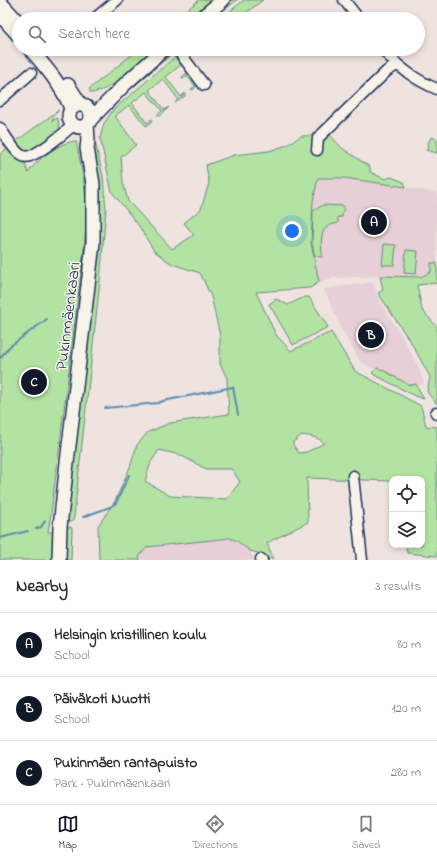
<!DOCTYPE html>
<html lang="en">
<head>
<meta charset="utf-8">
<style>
  body { margin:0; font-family:"Indie Flower",sans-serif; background:#f7f7f7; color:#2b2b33 }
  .controls { position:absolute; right:12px; bottom:12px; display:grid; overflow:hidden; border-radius:8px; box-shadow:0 2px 6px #0003 }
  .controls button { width:36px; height:36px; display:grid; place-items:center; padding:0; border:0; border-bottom:1px solid #e1e1e2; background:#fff; color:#2b2b33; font:20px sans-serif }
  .you { position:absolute; left:292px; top:231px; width:14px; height:14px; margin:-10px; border:3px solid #fff; border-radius:50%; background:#1a73e8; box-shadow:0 0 0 6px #1a73e833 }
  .badge { display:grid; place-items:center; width:26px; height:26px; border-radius:50%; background:#111827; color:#fff; font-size:13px; font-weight:700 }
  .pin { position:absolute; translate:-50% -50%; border:2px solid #fff; box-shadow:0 1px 4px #0006 }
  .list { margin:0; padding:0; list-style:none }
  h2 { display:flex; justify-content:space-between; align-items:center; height:52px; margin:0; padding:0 16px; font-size:17px }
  h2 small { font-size:13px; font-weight:400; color:#7c7c81 }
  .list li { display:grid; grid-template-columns:26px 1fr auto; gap:12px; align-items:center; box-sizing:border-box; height:64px; padding:0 16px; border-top:1px solid #e1e1e2 }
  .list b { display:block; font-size:15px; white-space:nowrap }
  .list p { margin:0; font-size:13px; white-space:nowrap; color:#7c7c81 }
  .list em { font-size:13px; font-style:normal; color:#7c7c81 }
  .icon { flex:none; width:22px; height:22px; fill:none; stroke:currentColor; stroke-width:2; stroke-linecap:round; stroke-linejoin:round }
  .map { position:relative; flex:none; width:437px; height:560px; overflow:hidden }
  .search { position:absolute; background:#fff; box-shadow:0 2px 6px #0003; left:12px; right:12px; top:12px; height:44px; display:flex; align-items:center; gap:10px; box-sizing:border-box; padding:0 14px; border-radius:22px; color:#7c7c81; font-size:15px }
  .sheet { height:244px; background:#fff }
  nav { display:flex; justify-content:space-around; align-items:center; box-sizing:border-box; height:56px; border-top:1px solid #e1e1e2; background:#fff; font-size:11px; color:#7c7c81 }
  nav a { display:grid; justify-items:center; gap:2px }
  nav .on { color:#111827 }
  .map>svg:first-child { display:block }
</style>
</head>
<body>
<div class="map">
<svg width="437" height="560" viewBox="0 0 437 560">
  <rect width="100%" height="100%" fill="#efe3e0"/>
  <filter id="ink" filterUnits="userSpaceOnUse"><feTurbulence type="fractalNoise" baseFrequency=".025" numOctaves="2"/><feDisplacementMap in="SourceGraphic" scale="8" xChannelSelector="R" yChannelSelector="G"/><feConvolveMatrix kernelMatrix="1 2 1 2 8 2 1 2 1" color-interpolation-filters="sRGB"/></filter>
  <g filter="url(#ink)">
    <!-- built -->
    <path fill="#e6cfd6" d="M 318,178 L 344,178 L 406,187 L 437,193 L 437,263 L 431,263 L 431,272 L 422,277 L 386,276 L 332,278 L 319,282 L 311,243 L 313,201 Z
      M 373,282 L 381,304 L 403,338 L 419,368 L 424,384 L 411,389 L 386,377 L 360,361 L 341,328 L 324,289 Z
      M 230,538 L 237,541 L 250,551 L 254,560 L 140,560 L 139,557 L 147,547 Z"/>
    <!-- green -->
    <path fill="#b3e3a2" stroke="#678980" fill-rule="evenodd" d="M 199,0 L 216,0 L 193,19 L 176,19 Z
      M 231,0 L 237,0 L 213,19 L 207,19 Z
      M 244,0 L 263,0 L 238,19 L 220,19 Z
      M 139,49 L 158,49 C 143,62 110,92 91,93 L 89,89 Z
      M 169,53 L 172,54 L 111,106 L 121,93 Z
      M 177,55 L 182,62 L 182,64 L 166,77 L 181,97 L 185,93 L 185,96 L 175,103 L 178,99 L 163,79 L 149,90 L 164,110 L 169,107 L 160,116 L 157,115 L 162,111 L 146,92 L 132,103 L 147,123 L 152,119 L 152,122 L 146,126 L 129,105 L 115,116 L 136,145 L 121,157 L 123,182 L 128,201 L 172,249 L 194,235 L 184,223 L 201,209 L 209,183 L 206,165 L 234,155 L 269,151 L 287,145 L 301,136 L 330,135 L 342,148 L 370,167 L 370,172 L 385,179 L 391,177 L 404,182 L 406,187 L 344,178 L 318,178 L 313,201 L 311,243 L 319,282 L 310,288 L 256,292 L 276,335 L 291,351 L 331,332 L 355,371 L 421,406 L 426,426 L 437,427 L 437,556 L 407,553 L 406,545 L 422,545 L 422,479 L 392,479 L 392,481 L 307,478 L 308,522 L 267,543 L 273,558 L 265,560 L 258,553 L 250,551 L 237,541 L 230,538 L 147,547 L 139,557 L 140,560 L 99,560 L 98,526 L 115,501 L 130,467 L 137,445 L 148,432 L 170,423 L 229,414 L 227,378 L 220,364 L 220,336 L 211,296 L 200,273 L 172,264 L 154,251 L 139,226 L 112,192 L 100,138 L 104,123 L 113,110 ZM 302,435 C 310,436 318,437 324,443 L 307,452 L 299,453 L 293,445 L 293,442 ZM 159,450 L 180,455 L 206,469 L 232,469 L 240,482 L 227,499 L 170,496 L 145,481 L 151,462 Z
      M 187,73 L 189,73 L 198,85 L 193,90 L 191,89 L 195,86 L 187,76 L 183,79 L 182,77 Z
      M 59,110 L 54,115 L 52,121 L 57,118 L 58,119 L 60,132 L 30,153 L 24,153 L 15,142 Z
      M 431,137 L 437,139 L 437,153 L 426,150 L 429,148 L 428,144 Z
      M 90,140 L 94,140 L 95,141 L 103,177 L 106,209 L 100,281 L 74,516 L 73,521 L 70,522 L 67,521 L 95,266 Z
      M 76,141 L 84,181 L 87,212 L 84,249 L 51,514 L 48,532 L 51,532 L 55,534 L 53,560 L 0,560 L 0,154 L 9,147 L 19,158 L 25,163 L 28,173 C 37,159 60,142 76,141 Z
      M 323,205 L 344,206 L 342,217 L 338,217 L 338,223 C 334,224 329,225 326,228 C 319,234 322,249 322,257 L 315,256 L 312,244 L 313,211 Z
      M 384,244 L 396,245 L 394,265 L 382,265 Z
      M 406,250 L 418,251 L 416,274 L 404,273 Z
      M 431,263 L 437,263 L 437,283 L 417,285 L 422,310 L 437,327 L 437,404 L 427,392 L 430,377 L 412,344 L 378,293 L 383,290 L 380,276 L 421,277 L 431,272 Z
      M 304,297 L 309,297 L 311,300 L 328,327 L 293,345 L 269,304 L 276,299 L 288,305 Z
      M 377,368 L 383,370 L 409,385 L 412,385 L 416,384 L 424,399 L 415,396 L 373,374 L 372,373 Z
      M 68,527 L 71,527 L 72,529 L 71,560 L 64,560 L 66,530 Z"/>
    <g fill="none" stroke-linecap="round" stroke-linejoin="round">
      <!-- stream -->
      <path stroke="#5c8cb1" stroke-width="2" d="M 0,358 L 9,347 L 47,319
        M 105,408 L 158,403 L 163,401 L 233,387 L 238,415
        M 83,517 L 110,507 L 116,503 L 129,475
        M 36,529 L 41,527 L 45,521
        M 0,538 L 28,531"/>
      <!-- minor casing -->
      <g stroke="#1b2f5e" stroke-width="13">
        <path id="minor" d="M 344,0 L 359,19
          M 94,19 L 117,0
          M 177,49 L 204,85
          M 382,49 C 398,67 415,80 437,89
          M 0,100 L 31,73
          M 0,128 C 5,135 14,151 21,155 C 24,157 27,157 30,156 C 41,152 65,133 73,125
          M 317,150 L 318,138 L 387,71 L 397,65
          M 436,413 L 437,414
          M 353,476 L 362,560
          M 261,559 L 262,560"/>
      </g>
      <!-- major casing -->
      <g stroke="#1b2f5e" stroke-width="16">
        <path id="major" d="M 0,2 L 19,23
          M 3,18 L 19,36
          M 200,19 L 223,0
          M 30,49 C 46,67 62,86 71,108
          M 68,85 L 81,105
          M69 116a11 11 0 1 1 22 0a11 11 0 1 1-22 0Z
          M 90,120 L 126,83 L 164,49
          M 59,560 L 60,527 L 66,471 L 93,243 L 93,184 L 87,148 L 88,141 L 87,124"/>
      </g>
      <!-- minor -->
      <use href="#minor" stroke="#f7f3e8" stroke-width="10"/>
      <!-- major -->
      <use href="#major" stroke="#f7f3e8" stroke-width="13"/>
    </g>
  </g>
  <g text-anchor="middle" stroke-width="3" stroke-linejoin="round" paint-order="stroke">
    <!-- street labels -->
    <g font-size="17" fill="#1b2f5e" stroke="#f7f3e8">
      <text transform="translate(67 316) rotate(-83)" y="6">Pukinmäenkaari</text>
    </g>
  </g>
</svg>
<div class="controls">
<button><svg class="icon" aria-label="locate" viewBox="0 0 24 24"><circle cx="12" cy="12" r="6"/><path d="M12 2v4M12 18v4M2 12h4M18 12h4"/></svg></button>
<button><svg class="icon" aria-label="layers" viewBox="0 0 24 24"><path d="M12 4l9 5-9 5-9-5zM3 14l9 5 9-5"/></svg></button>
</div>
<div class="you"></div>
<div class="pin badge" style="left:374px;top:222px">A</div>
<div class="pin badge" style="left:371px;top:335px">B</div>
<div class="pin badge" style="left:34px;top:382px">C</div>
<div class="search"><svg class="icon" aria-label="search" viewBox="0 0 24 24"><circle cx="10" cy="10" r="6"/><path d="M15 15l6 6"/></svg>Search here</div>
</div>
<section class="sheet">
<h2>Nearby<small>3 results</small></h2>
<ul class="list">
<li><span class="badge">A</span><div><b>Helsingin kristillinen koulu</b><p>School</p></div><em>80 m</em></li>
<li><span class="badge">B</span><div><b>Päiväkoti Nuotti</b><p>School</p></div><em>120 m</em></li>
<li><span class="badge">C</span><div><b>Pukinmäen rantapuisto</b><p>Park · Pukinmäenkaari</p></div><em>280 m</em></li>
</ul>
</section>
<nav>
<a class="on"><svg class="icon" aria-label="map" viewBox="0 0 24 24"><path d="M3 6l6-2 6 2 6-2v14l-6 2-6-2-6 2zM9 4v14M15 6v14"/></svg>Map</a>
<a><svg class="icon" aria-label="directions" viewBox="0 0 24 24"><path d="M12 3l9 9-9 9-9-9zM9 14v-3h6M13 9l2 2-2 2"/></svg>Directions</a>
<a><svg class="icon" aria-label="saved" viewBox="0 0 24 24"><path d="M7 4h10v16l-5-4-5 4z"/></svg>Saved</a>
</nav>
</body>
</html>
